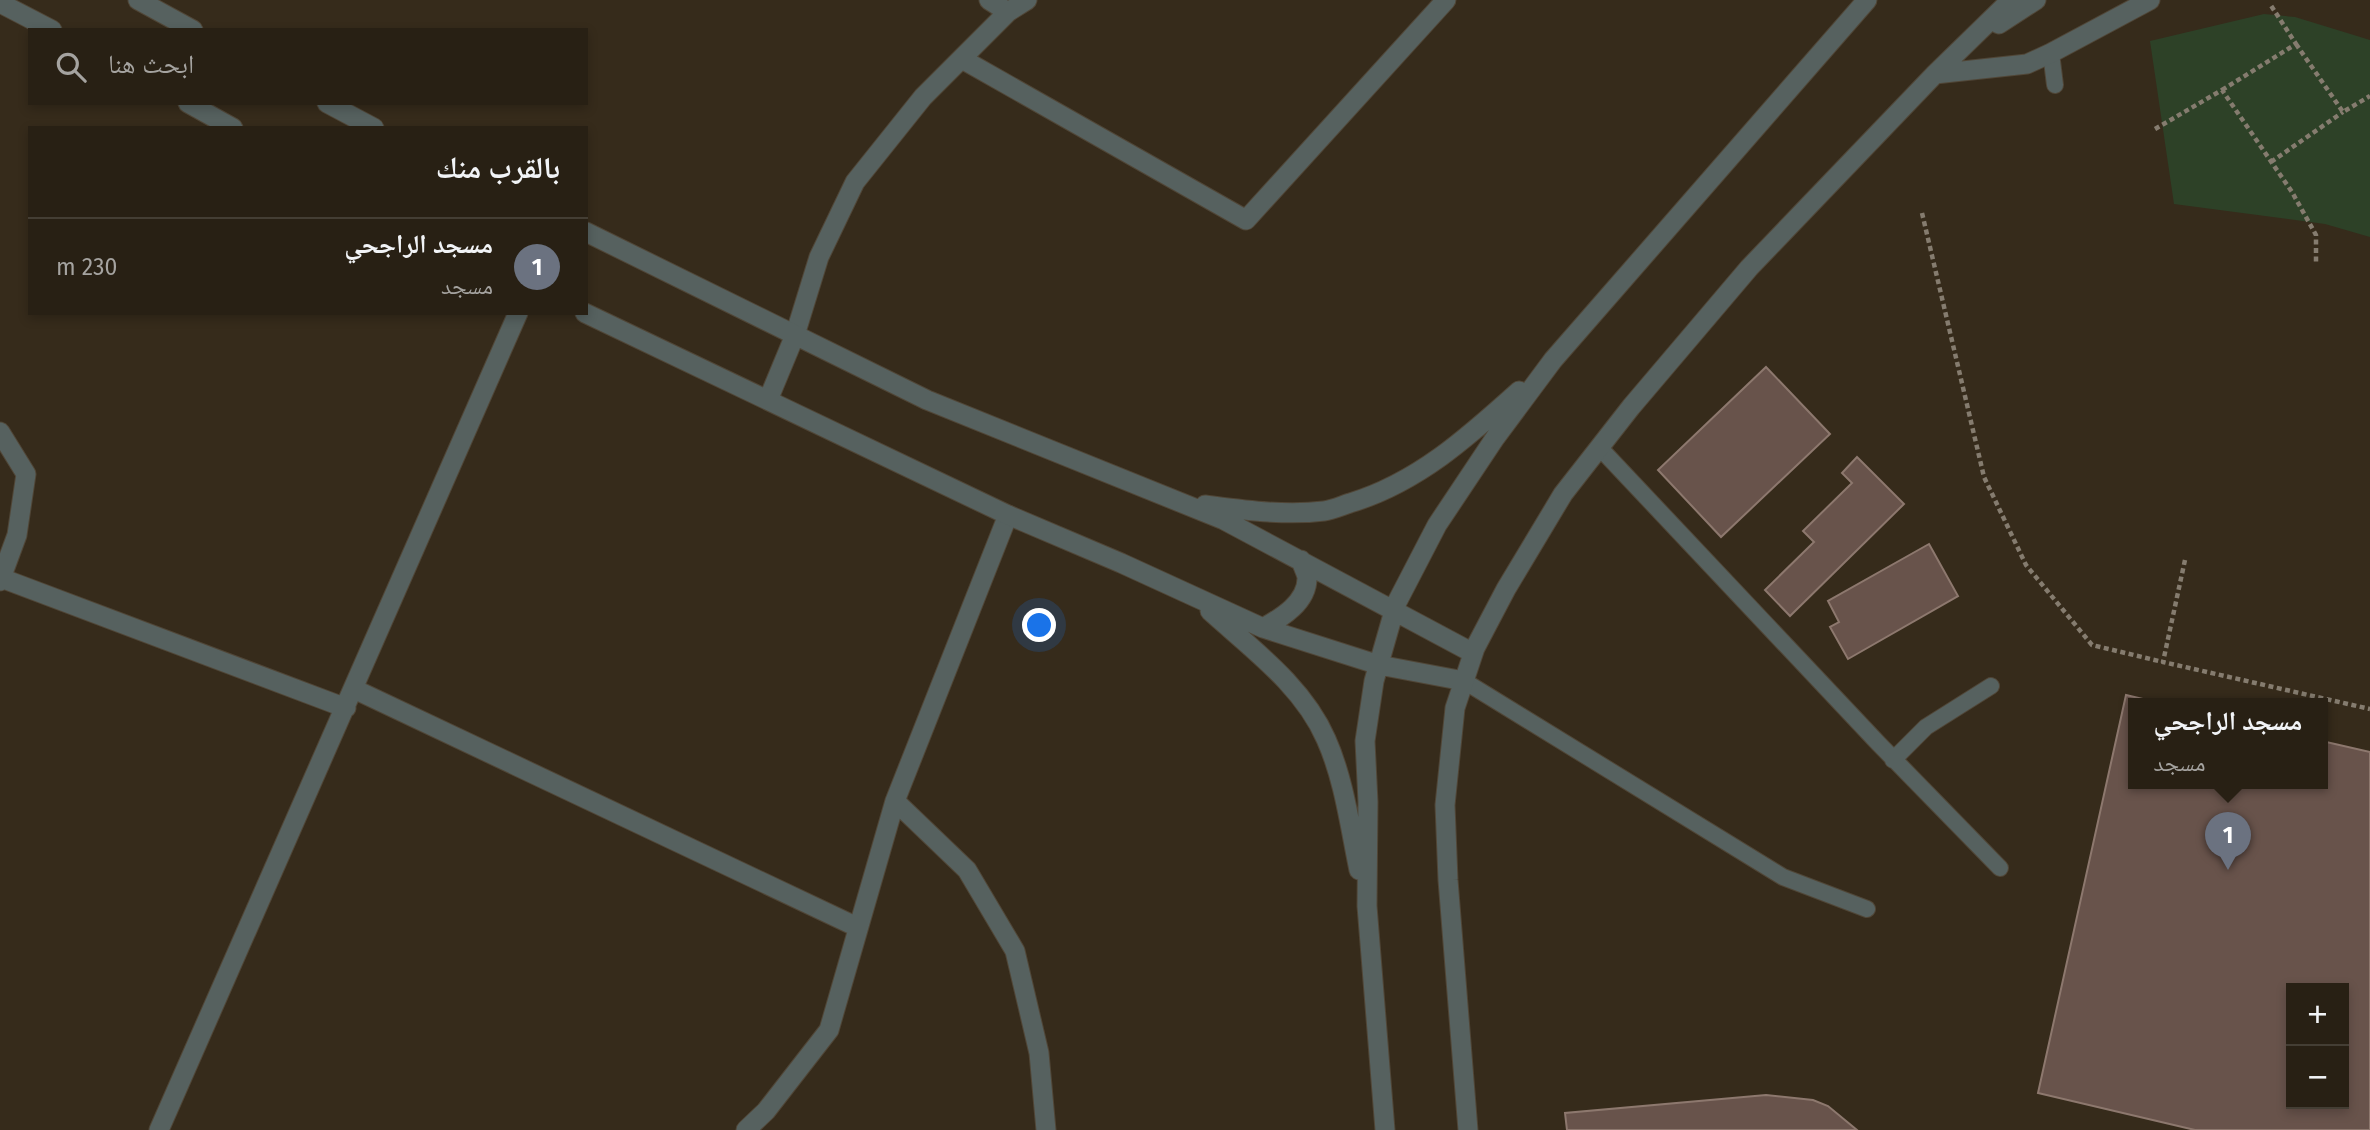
<!DOCTYPE html>
<html lang="ar">
<head>
<meta charset="utf-8">
<style>
  body { margin:0; font-family:"Fira Sans","Noto Naskh Arabic",sans-serif; background:#342d22; color:#f1f3f6; direction:rtl }
  .controls { position:absolute; right:21px; bottom:21px; display:grid; overflow:hidden; border-radius:0px; box-shadow:0 4px 10px #0003 }
  .controls button { width:63px; height:63px; display:grid; place-items:center; padding:0; border:0; border-bottom:2px solid #443e34; background:#282014; color:#f1f3f6; font:35px sans-serif }
  .you { position:absolute; left:1040px; top:626px; width:24px; height:24px; margin:-18px; border:5px solid #fff; border-radius:50%; background:#1a73e8; box-shadow:0 0 0 10px #1a73e833 }
  .badge { display:grid; place-items:center; width:46px; height:46px; border-radius:50%; background:#8c9099; color:#fff; font-size:23px; font-weight:700 }
  .pin { position:absolute; translate:-50% -58px; filter:drop-shadow(0 2px 4px #0008) }
  .pin::after { content:''; position:absolute; top:37px; width:24px; height:21px; background:inherit; clip-path:polygon(0 0,100% 0,50% 100%) }
  .popup { position:absolute; left:2128px; top:698px; width:200px; height:91px; box-sizing:border-box; display:grid; place-content:center; border-radius:0px; background:#282014; filter:drop-shadow(0 2px 5px #0005); font-size:23px; white-space:nowrap; color:#a5a3a0 }
  .popup b { font-size:26px; color:#f1f3f6 }
  .popup::after { content:''; position:absolute; left:50%; top:100%; margin-left:-14px; border:14px solid transparent; border-top-color:#282014 }
  .list { margin:0; padding:0; list-style:none }
  h2 { display:flex; justify-content:space-between; align-items:center; height:91px; margin:0; padding:0 28px; font-size:30px }
  h2 small { font-size:23px; font-weight:400; color:#a5a3a0 }
  .list li { display:grid; grid-template-columns:46px 1fr auto; gap:21px; align-items:center; box-sizing:border-box; height:98px; padding:0 28px; border-top:2px solid #443e34 }
  .list b { display:block; font-size:26px; white-space:nowrap }
  .list p { margin:0; font-size:23px; white-space:nowrap; color:#a5a3a0 }
  .list em { font-size:23px; font-style:normal; color:#a5a3a0 }
  .icon { flex:none; width:38px; height:38px; fill:none; stroke:currentColor; stroke-width:2; stroke-linecap:round; stroke-linejoin:round }
  .map { position:relative; flex:none; width:2370px; height:1130px; overflow:hidden; direction:ltr }
  .search { position:absolute; background:#282014; box-shadow:0 4px 10px #0003; left:28px; top:28px; width:560px; height:77px; display:flex; align-items:center; gap:18px; box-sizing:border-box; padding:0 24px; border-radius:0px; color:#a5a3a0; font-size:26px }
  .panel { position:absolute; background:#282014; box-shadow:0 4px 10px #0003; left:28px; top:126px; width:560px; height:189px; border-radius:0px; direction:rtl }
  .map>svg:first-child { display:block }
</style>
</head>
<body>
<div class="map">
<svg width="2370" height="1130" viewBox="0 0 2370 1130">
  <rect width="100%" height="100%" fill="#362b1b"/>
  <!-- green -->
  <path fill="#2d4127" d="M 2264,14 L 2295,17 L 2370,40 L 2370,237 L 2325,224 L 2174,204 L 2150,41 Z"/>
  <!-- building -->
  <path fill="#68534b" stroke="#8d786e" stroke-width="2" fill-rule="evenodd" d="M 1766,367 L 1830,434 L 1721,537 L 1658,470 Z
    M 1857,457 L 1904,504 L 1790,616 L 1765,590 L 1814,542 L 1803,531 L 1852,483 L 1842,473 Z
    M 1929,544 L 1958,596 L 1848,659 L 1830,627 L 1839,622 L 1828,601 Z
    M 2126,695 L 2164,704 L 2134,704 L 2134,784 L 2322,784 L 2322,741 L 2370,752 L 2370,1130 L 2195,1130 L 2038,1093 ZM 2291,988 L 2344,988 L 2344,1104 L 2291,1104 Z
    M 1766,1095 L 1813,1100 L 1828,1106 L 1857,1130 L 1567,1130 L 1565,1113 Z"/>
  <g fill="none" stroke-linecap="round" stroke-linejoin="round">
    <!-- service casing -->
    <g stroke="#504637" stroke-width="18">
      <path id="service" d="M 2051,53 L 2055,85
        M 1599,447 L 1878,743 L 2000,868
        M 1464,681 L 1783,877 L 1867,909
        M 1893,760 L 1926,727 L 1991,686"/>
    </g>
    <!-- minor casing -->
    <g stroke="#504637" stroke-width="21">
      <path id="minor" d="M 989,0 L 1008,12
        M 962,59 L 1246,220 L 1446,0
        M 795,335 L 819,257 L 855,182 L 923,97 L 1008,12 L 1027,0
        M 0,432 L 26,474 L 17,535 L 0,581
        M 1,578 L 346,708
        M 354,689 L 857,927
        M 895,801 L 967,870 L 1015,951 L 1039,1053 L 1046,1130
        M 159,1130 L 518,313
        M 746,1130 L 766,1111 L 829,1030 L 895,801 L 1008,515"/>
    </g>
    <!-- tertiary casing -->
    <g stroke="#504637" stroke-width="21">
      <path id="tertiary" d="M 138,0 L 193,30
        M 0,3 L 52,30
        M 1999,24 L 2036,0
        M 1935,74 L 2027,64 L 2051,53 L 2150,0
        M 188,103 L 233,128
        M 327,103 L 374,128
        M 586,232 L 927,400 L 1224,520 L 1473,653
        M 585,313 L 1008,515 L 1121,563 L 1263,628 L 1379,665 L 1464,681
        M 768,400 L 795,335
        M 1205,505 C 1244,510 1285,516 1324,511 C 1332,510 1341,506 1350,503 C 1417,483 1468,437 1519,391
        M 1210,611 C 1252,649 1303,686 1326,739 C 1344,779 1350,827 1359,870
        M 1263,628 C 1281,618 1308,602 1307,577 C 1306,572 1302,565 1301,560
        M 1385,1130 L 1367,906 L 1368,802 L 1365,741 L 1374,681 L 1396,604 L 1437,525 L 1495,438 L 1553,360 L 1867,0
        M 1468,1130 L 1448,880 L 1445,805 L 1455,708 L 1475,648 L 1506,589 L 1563,494 L 1631,407 L 1749,268 L 1935,74 L 2011,0"/>
    </g>
    <!-- path -->
    <path stroke="#857c6f" stroke-width="4.5" stroke-dasharray="5 3.5" stroke-linecap="butt" d="M 2296,44 L 2343,112 L 2370,96
      M 2222,90 L 2296,44 L 2270,4
      M 2155,129 L 2222,90 L 2292,192 L 2316,235 L 2316,263
      M 2271,162 L 2343,112
      M 1922,213 L 1984,477 L 2026,565 L 2092,645 L 2163,662
      M 2185,560 L 2163,662 L 2370,709"/>
    <!-- service -->
    <use href="#service" stroke="#56615f" stroke-width="16"/>
    <!-- minor -->
    <use href="#minor" stroke="#56615f" stroke-width="19"/>
    <!-- tertiary -->
    <use href="#tertiary" stroke="#56615f" stroke-width="19"/>
  </g>
</svg>
<div class="controls">
<button>+</button>
<button>−</button>
</div>
<div class="you"></div>
<div class="pin badge" style="left:2228px;top:870px;background:#6b7280">1</div>
<div class="popup"><b>مسجد الراجحي</b>مسجد</div>
<div class="search"><svg class="icon" aria-label="search" viewBox="0 0 24 24"><circle cx="10" cy="10" r="6"/><path d="M15 15l6 6"/></svg>ابحث هنا</div>
<section class="panel">
<h2>بالقرب منك<small></small></h2>
<ul class="list">
<li><span class="badge" style="background:#6b7280">1</span><div><b>مسجد الراجحي</b><p>مسجد</p></div><em>230 m</em></li>
</ul>
</section>
</div>
</body>
</html>
